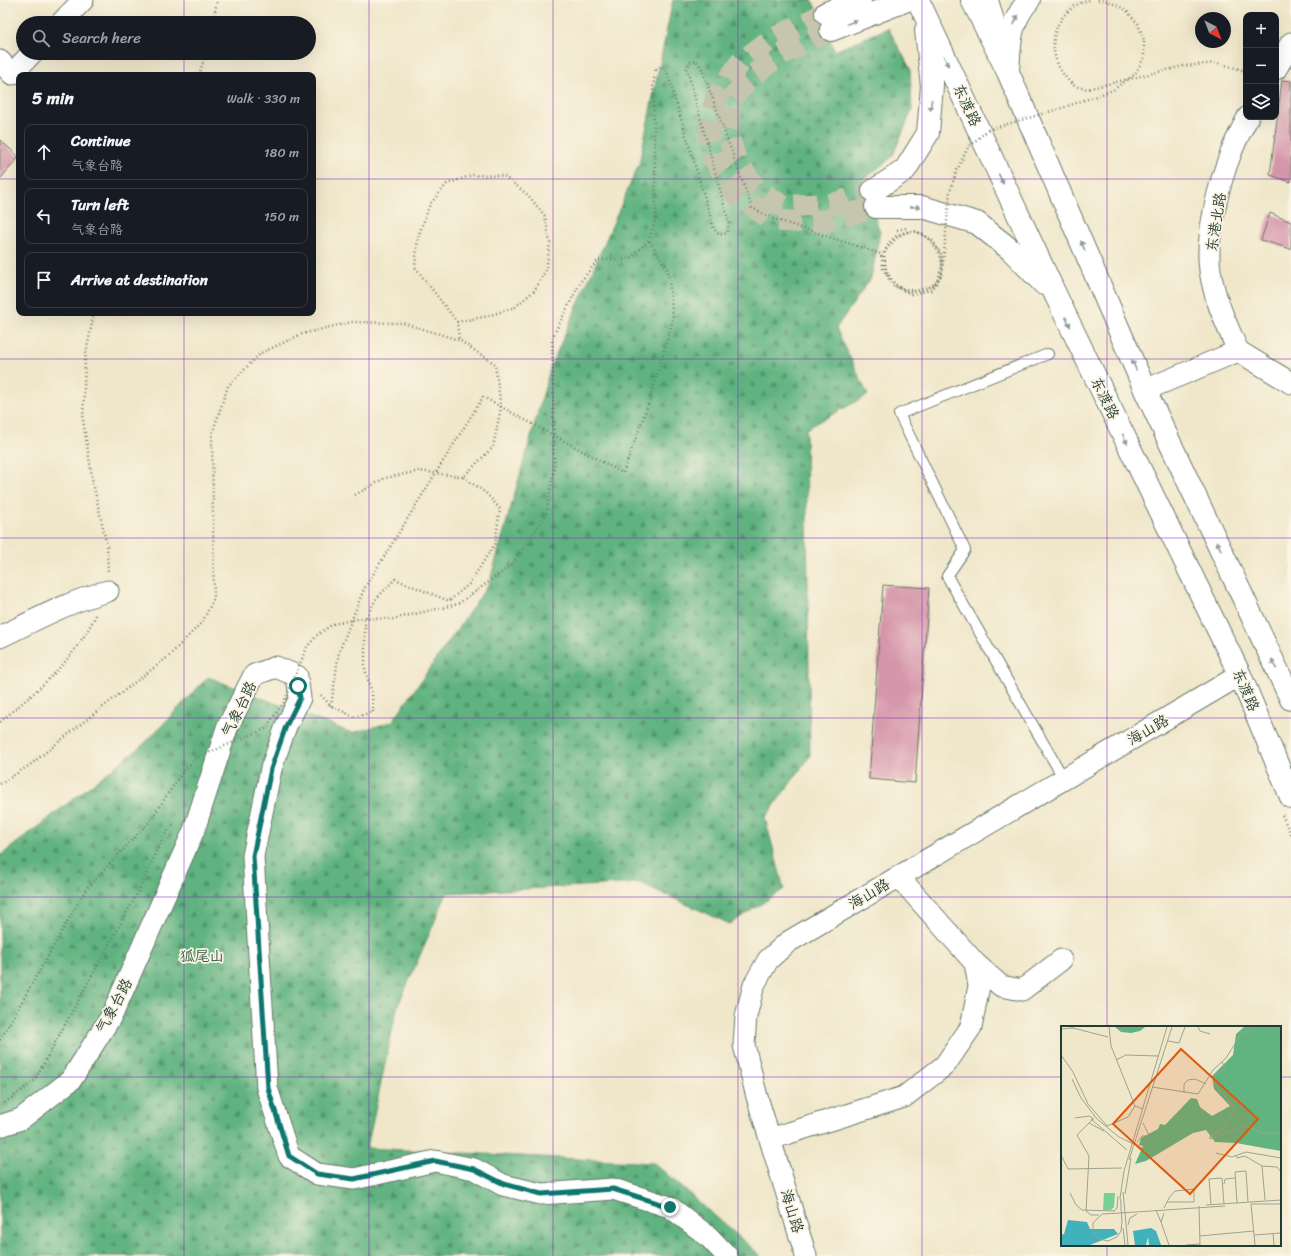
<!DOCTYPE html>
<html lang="en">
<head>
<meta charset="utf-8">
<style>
  body { margin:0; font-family:Sriracha,"LXGW WenKai TC",sans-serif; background:#20242c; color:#f1f3f6 }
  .controls { position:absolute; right:12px; top:12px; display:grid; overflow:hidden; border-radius:8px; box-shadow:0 4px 16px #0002 }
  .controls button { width:36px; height:36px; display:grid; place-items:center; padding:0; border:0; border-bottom:1px solid #363941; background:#171b24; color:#f1f3f6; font:20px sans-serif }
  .compass { position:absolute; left:1195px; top:12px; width:36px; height:36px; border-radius:50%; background:#171b24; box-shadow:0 4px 16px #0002; rotate:138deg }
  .stop { position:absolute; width:12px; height:12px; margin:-9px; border:3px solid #0f766e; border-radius:50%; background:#fff }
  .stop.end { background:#0f766e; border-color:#fff; box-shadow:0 1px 4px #0008 }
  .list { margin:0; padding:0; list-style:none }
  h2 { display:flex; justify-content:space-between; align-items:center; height:52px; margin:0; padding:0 16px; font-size:17px }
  h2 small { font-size:13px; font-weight:400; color:#9ea1a6 }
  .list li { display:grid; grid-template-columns:26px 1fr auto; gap:12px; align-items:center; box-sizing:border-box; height:56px; margin:0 8px 8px; padding:0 8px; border:1px solid #363941; border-radius:8px }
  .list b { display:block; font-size:15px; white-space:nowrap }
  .list p { margin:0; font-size:13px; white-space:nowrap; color:#9ea1a6 }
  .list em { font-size:13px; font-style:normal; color:#9ea1a6 }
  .icon { flex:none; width:22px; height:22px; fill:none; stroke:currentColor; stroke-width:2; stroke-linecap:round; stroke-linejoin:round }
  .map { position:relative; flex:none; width:1291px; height:1256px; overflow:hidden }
  .search { position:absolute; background:#171b24; box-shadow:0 4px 16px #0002; left:16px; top:16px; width:300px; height:44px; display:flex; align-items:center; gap:10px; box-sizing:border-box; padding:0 14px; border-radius:22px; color:#9ea1a6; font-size:15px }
  .panel { position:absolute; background:#171b24; box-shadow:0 4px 16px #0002; left:16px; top:72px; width:300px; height:244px; border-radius:8px }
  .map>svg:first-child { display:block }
</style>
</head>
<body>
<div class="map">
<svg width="1291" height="1256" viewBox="0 0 1291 1256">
  <defs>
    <pattern id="forest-firs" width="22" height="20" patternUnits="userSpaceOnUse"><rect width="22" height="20" fill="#61b380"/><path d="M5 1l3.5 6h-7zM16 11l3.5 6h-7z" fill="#4f936a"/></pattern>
  </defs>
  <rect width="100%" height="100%" fill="#fcf5e5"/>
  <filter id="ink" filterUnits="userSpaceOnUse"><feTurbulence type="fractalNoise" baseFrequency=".025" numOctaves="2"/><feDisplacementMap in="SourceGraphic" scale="8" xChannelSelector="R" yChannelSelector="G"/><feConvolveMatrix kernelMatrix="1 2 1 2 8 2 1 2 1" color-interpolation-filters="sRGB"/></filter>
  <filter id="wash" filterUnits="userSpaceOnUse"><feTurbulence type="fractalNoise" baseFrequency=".012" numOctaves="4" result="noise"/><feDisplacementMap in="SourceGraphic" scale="16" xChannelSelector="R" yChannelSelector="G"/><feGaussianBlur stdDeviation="0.9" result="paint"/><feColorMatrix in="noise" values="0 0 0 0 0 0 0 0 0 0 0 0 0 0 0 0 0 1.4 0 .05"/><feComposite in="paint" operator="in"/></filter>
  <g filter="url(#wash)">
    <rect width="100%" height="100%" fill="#f0e7cb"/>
    <!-- forest -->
    <path fill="url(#forest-firs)" stroke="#40785a" d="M 673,0 L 812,0 L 835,51 L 888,28 L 910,68 L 912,110 L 892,157 L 862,181 L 880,232 L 871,278 L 836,328 L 868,395 L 806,429 L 810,756 L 765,818 L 784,889 L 730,924 L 640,883 L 447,893 L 397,1008 L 367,1148 L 654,1163 L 761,1256 L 0,1256 L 0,856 L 144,744 L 208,677 L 352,733 L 392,722 L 489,584 L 551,366 L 639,164 Z"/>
    <g id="blocks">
      <!-- building -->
      <path fill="#d595aa" d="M 1282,80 L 1291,81 L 1291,182 L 1270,175 Z
        M 0,140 L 19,157 L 0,179 Z
        M 1270,213 L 1291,222 L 1291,249 L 1261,240 Z
        M 883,585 L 929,588 L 915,783 L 869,779 Z"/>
    </g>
  </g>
  <g filter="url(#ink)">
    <use href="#blocks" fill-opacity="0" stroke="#687869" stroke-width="1"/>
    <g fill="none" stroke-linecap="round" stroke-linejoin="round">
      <!-- primary-tunnel -->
      <path stroke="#c6c5ad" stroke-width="22" stroke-dasharray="22 11" stroke-linecap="butt" d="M 826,13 L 770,40 L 740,63 L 716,98 L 709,126 L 713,157 L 735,193 L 772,220 L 799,222 L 829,220 L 876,207
        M 831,30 L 778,56 L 751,77 L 731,99 L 727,131 L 736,160 L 755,187 L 782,206 L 833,204 L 873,191"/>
      <!-- lane casing -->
      <g stroke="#687869" stroke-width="12">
        <path id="lane" d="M 1048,354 L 899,414 L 965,550 L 947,576 L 1064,779"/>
      </g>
      <!-- street casing -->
      <g stroke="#687869" stroke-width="23">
        <path id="street" d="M 61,23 L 83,0
          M 0,61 L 12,74 L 32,53
          M 1276,69 L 1291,43
          M 1238,351 C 1227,325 1214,299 1210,270 C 1205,238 1219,183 1231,153 C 1235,141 1242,129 1248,117
          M 1145,390 L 1238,351 L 1291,383
          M 0,637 C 35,620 70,601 108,591
          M 975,963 L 1001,986 L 1022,990 L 1061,960
          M 0,1126 L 21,1119 L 71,1080 L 112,1015 L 194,830 L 227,728 L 254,675 L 276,667 L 297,676 L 300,698 L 286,726 L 271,769 L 253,856 L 267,1088 L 289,1156 L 317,1174 L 354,1179 L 435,1161 L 474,1169 L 503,1185 L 541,1194 L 613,1189 L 670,1207 L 709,1237 L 727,1256
          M 770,1139 L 904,1097 L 945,1065 L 971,1027 L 979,986 L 975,963 L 899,877
          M 806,1256 L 757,1097 L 744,1045 L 746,1016 L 754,985 L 768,960 L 788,942 L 1240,675"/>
      </g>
      <!-- secondary casing -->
      <g stroke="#687869" stroke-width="24">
        <path id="secondary" d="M 987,0 L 999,42"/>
      </g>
      <!-- primary casing -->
      <g stroke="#687869" stroke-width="24">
        <path id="primary" d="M 918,0 L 1057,298 L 1240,675 L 1291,797
          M 972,0 L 1008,72 L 1145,390 L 1291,699
          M 826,13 L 860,0
          M 831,30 L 907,0
          M 1008,72 C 1010,43 1009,23 1029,0
          M 873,191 L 905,170 L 928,133 L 932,86 L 926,30
          M 876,207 L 922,207 L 977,223 L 1011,250 L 1044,284"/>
      </g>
      <!-- path -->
      <path stroke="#687869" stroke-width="2.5" stroke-dasharray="1 3" stroke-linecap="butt" d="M 1089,0 C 1084,2 1076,4 1072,8 C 1046,28 1049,63 1072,84 C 1076,87 1082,88 1087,89 L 1183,66 L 1218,63 L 1246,71
        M 213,23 L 217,0
        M 199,75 L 206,53
        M 897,230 L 906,228
        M 94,313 L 85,359 L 83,420 L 93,483 L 107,546 L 108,573
        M 457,322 L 488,316 L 515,307 L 534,291 L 546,270 L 550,243 L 545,216 L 528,195 L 504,176 L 472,175 L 447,184 L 430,204 L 418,237 L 415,267 L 457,322 L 459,340
        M 553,374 L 552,338 L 581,281 L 598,260 L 629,259 L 649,240 L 656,218 L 653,85 L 656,69
        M 355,495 L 385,478 L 420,471 L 463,477
        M 331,706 L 339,652 L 364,589 L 483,397 L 623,473 L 649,402 L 673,319 L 668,270 L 649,240
        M 0,722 C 40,688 72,663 96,615
        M 0,784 L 30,765 L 86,720 L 168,657 L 203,621 L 214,598 L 212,434 L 228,386 L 261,353 L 302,334 L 351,322 L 403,323 L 459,340 L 495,364 L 501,408 L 493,447 L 463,477 L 486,493 L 500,509 L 495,544 L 469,584 L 449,601 L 395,579 L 376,599 L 365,620 L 365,669 L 372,694 L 373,712 L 355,717 L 331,706 L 319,693
        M 1282,815 L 1291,834
        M 5,1103 L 34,1081 L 138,892 L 163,837 L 175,822"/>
      <!-- lane -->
      <use href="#lane" stroke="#fff" stroke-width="10"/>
      <!-- street -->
      <use href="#street" stroke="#fff" stroke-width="21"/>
      <!-- secondary -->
      <use href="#secondary" stroke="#fff" stroke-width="22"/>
      <!-- primary -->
      <use href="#primary" stroke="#fff" stroke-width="22"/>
      <!-- path-bridge -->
      <path stroke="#687869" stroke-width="2.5" stroke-dasharray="1 3" stroke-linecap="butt" d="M 656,69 L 662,66 L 667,72 L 714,229 L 719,235 L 727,233 L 729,223 L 687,69 L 690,62 L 696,60 L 702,69 L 752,208 L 774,219 L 881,254 L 883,268 L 892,285 L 911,294 L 931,290 L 943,272 L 941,254 L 932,240 L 916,231 C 911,232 903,232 898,235 C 869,253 889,299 924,291 C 928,290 931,286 934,284 C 956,267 929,226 907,232 C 897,235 890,245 884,253 L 886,270 L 896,287 L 915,291 L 936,285 L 943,263 L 950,191 L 957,170 L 968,147 L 988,130 L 1065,107 L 1113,90 L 1135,74 L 1144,58 L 1144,40 L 1138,24 L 1126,10 L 1108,1 L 1097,0
        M 0,1040 L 86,889 L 151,820 L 180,775 L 196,758 L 265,729 L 284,702 L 307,647 L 318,634 L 333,624 L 362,618 L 393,619 L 458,604 L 512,565 L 546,515 L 554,469 L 553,374"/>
    </g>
    <!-- one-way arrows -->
    <defs><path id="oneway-solid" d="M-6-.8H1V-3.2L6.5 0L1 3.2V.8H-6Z"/></defs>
    <g fill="#8f9e9a">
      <use href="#oneway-solid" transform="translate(1016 20) rotate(-67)"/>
      <use href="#oneway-solid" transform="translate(852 22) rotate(-21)"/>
      <use href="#oneway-solid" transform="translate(946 61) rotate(65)"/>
      <use href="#oneway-solid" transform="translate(931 105) rotate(96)"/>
      <use href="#oneway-solid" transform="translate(1001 179) rotate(65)"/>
      <use href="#oneway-solid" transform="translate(915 207) rotate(1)"/>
      <use href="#oneway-solid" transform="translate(1083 246) rotate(-113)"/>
      <use href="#oneway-solid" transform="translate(1068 322) rotate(64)"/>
      <use href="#oneway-solid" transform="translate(1134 365) rotate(-113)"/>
      <use href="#oneway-solid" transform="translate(1125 439) rotate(64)"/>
      <use href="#oneway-solid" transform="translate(1219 546) rotate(-115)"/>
      <use href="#oneway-solid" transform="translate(1274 664) rotate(-115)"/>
    </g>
  </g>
  <g fill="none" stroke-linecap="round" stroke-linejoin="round" filter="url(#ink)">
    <!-- route -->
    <path stroke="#0f766e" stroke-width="5" d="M 298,686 L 300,698 L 286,726 L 271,769 L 253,856 L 268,1088 L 289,1156 L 317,1174 L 354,1179 L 435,1161 L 474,1169 L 504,1184 L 541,1194 L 613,1189 L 670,1207"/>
  </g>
  <!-- grid -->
  <path fill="none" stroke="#7b2cbf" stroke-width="1" stroke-opacity="0.55" d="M 184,0 L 184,23M 369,0 L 369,1256M 553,0 L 553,1256M 738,0 L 738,1256M 922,0 L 922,1256M 1107,0 L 1107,1027M 184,53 L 184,75M 0,179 L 19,179M 313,179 L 1291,179M 184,313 L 184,1256M 0,359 L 1291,359M 0,538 L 1291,538M 0,718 L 1291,718M 0,897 L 1291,897M 0,1077 L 1062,1077M 1280,1077 L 1291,1077M 1107,1245 L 1107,1256"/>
  <g text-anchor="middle" stroke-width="3.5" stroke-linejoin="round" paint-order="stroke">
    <!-- street labels -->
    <g font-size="15" fill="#1f3d34" stroke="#fcf5e5">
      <text transform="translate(967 105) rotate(65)" y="5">东渡路</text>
      <text transform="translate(1216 222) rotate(-81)" y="5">东港北路</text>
      <text transform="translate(1105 398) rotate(64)" y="5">东渡路</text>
      <text transform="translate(1246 690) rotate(67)" y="5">东渡路</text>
      <text transform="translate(239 709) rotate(-64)" y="5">气象台路</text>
      <text transform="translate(1148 730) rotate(-30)" y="5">海山路</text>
      <text transform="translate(869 894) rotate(-31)" y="5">海山路</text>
      <text transform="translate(114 1006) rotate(-62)" y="5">气象台路</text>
      <text transform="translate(792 1211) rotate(73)" y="5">海山路</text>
    </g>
    <!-- park labels -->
    <g font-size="15" fill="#315b48" stroke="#fcf5e5">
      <text x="202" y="961">狐尾山</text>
    </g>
  </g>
  <!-- overview -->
  <g transform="translate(1061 1026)">
    <rect width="220" height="220" fill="#f0e7cb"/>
    <path d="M 54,1 L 84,1 L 79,5 L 70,7 L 60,6 ZM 183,1 L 220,1 L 220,125 L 175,117 L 154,116 L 145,104 L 132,107 L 85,135 L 74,138 L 82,120 L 78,119 L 80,112 L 97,103 L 99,98 L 104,99 L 130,72 L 136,73 L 139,81 L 151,90 L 169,80 L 153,63 L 151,50 L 172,29 L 175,8 Z" fill="#61b380"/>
    <path d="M 43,167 L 54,167 L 53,181 L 50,184 L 42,184 Z" fill="#77d197"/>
    <path d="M 7,194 L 26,196 L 29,203 L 53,203 L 57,208 L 29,219 L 0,219 L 0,209 L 3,208 ZM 90,202 L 95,205 L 100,219 L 88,219 L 87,211 L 85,219 L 74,219 L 72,205 Z" fill="#41b1bc"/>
    <path fill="none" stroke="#9ca38f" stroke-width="1" d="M 48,1 L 50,20 L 74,80 L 82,83M 106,1 L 63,145 L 59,172 L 60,177 L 60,183 L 61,195 L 60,205 L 56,211 L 47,215 L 38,213 L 32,206 L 32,197 L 41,188 L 43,188 L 75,186 L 164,180M 137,1 L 139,5 L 149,8M 12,2 L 47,11M 0,3 L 12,2 L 10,1M 107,15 L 118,17 L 124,1M 0,29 L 12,46 L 27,78 L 46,100 L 67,91 L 74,80M 55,34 L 65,29 L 97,30M 161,36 L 164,43 L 154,49 L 154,59 L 175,83 L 161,103 L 149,110 L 149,113 L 184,100 L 203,107 L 220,107M 11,53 L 20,72 L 36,93 L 58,111 L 81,122M 91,61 L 137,68 L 152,44 L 165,32 L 179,10 L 192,1M 123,67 L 123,58 L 127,54 L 134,53 L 145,58M 14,92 L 28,90 L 33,93M 30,93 L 66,124M 28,97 L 43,105M 82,97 L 88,109M 76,116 L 81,110 L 87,110M 155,127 L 171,131 L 185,126 L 220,132M 0,129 L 7,143 L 61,142M 175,129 L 176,132 L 184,130 L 201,140 L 216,141 L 220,146M 68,134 L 111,1M 201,140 L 204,174M 163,158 L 164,153 L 174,152M 62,166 L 67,219M 9,167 L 15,179 L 21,184 L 54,185M 64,168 L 70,132M 176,177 L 174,146 L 185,145 L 187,176M 150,178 L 148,153 L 161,152 L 163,178M 145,179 L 220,174M 138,180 L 139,219M 103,182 L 108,172 L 114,165 L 133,163 L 133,176 L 106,176M 95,184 L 100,196M 25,185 L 28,130 L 16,109 L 32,93M 25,185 L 30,189 L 38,189M 53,185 L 56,182 L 57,170M 103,187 L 100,196 L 108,219M 67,199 L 69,192 L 76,188M 62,202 L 64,219M 212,207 L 213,219M 193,209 L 220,207M 138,210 L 193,205M 125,219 L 139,218M 194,219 L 190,178 L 220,178"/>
    <path fill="#de580e" fill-opacity="0.15" stroke="#de580e" stroke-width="2" d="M 120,23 L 197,93 L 129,168 L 52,98 Z"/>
    <rect width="220" height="220" fill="none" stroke="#1f3d34" stroke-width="2"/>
  </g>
</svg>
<div class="controls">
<button>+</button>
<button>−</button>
<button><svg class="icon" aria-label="layers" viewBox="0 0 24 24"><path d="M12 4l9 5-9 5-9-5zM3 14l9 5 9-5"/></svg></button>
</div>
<svg class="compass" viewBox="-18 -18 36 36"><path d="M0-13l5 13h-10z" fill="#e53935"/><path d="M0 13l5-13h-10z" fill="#9ea1a6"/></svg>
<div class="stop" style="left:298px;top:686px"></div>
<div class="stop end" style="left:670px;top:1207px"></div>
<div class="search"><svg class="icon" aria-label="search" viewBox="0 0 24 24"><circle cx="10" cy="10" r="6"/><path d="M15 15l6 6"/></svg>Search here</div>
<section class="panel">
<h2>5 min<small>Walk · 330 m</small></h2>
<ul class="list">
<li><svg class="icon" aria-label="ahead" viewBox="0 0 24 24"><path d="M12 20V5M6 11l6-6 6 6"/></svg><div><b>Continue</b><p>气象台路</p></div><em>180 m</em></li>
<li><svg class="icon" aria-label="left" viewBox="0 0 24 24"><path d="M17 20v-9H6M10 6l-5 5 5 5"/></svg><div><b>Turn left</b><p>气象台路</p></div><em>150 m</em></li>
<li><svg class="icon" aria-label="arrive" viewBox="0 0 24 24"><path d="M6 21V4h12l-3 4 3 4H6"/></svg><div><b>Arrive at destination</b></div></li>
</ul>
</section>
</div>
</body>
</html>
